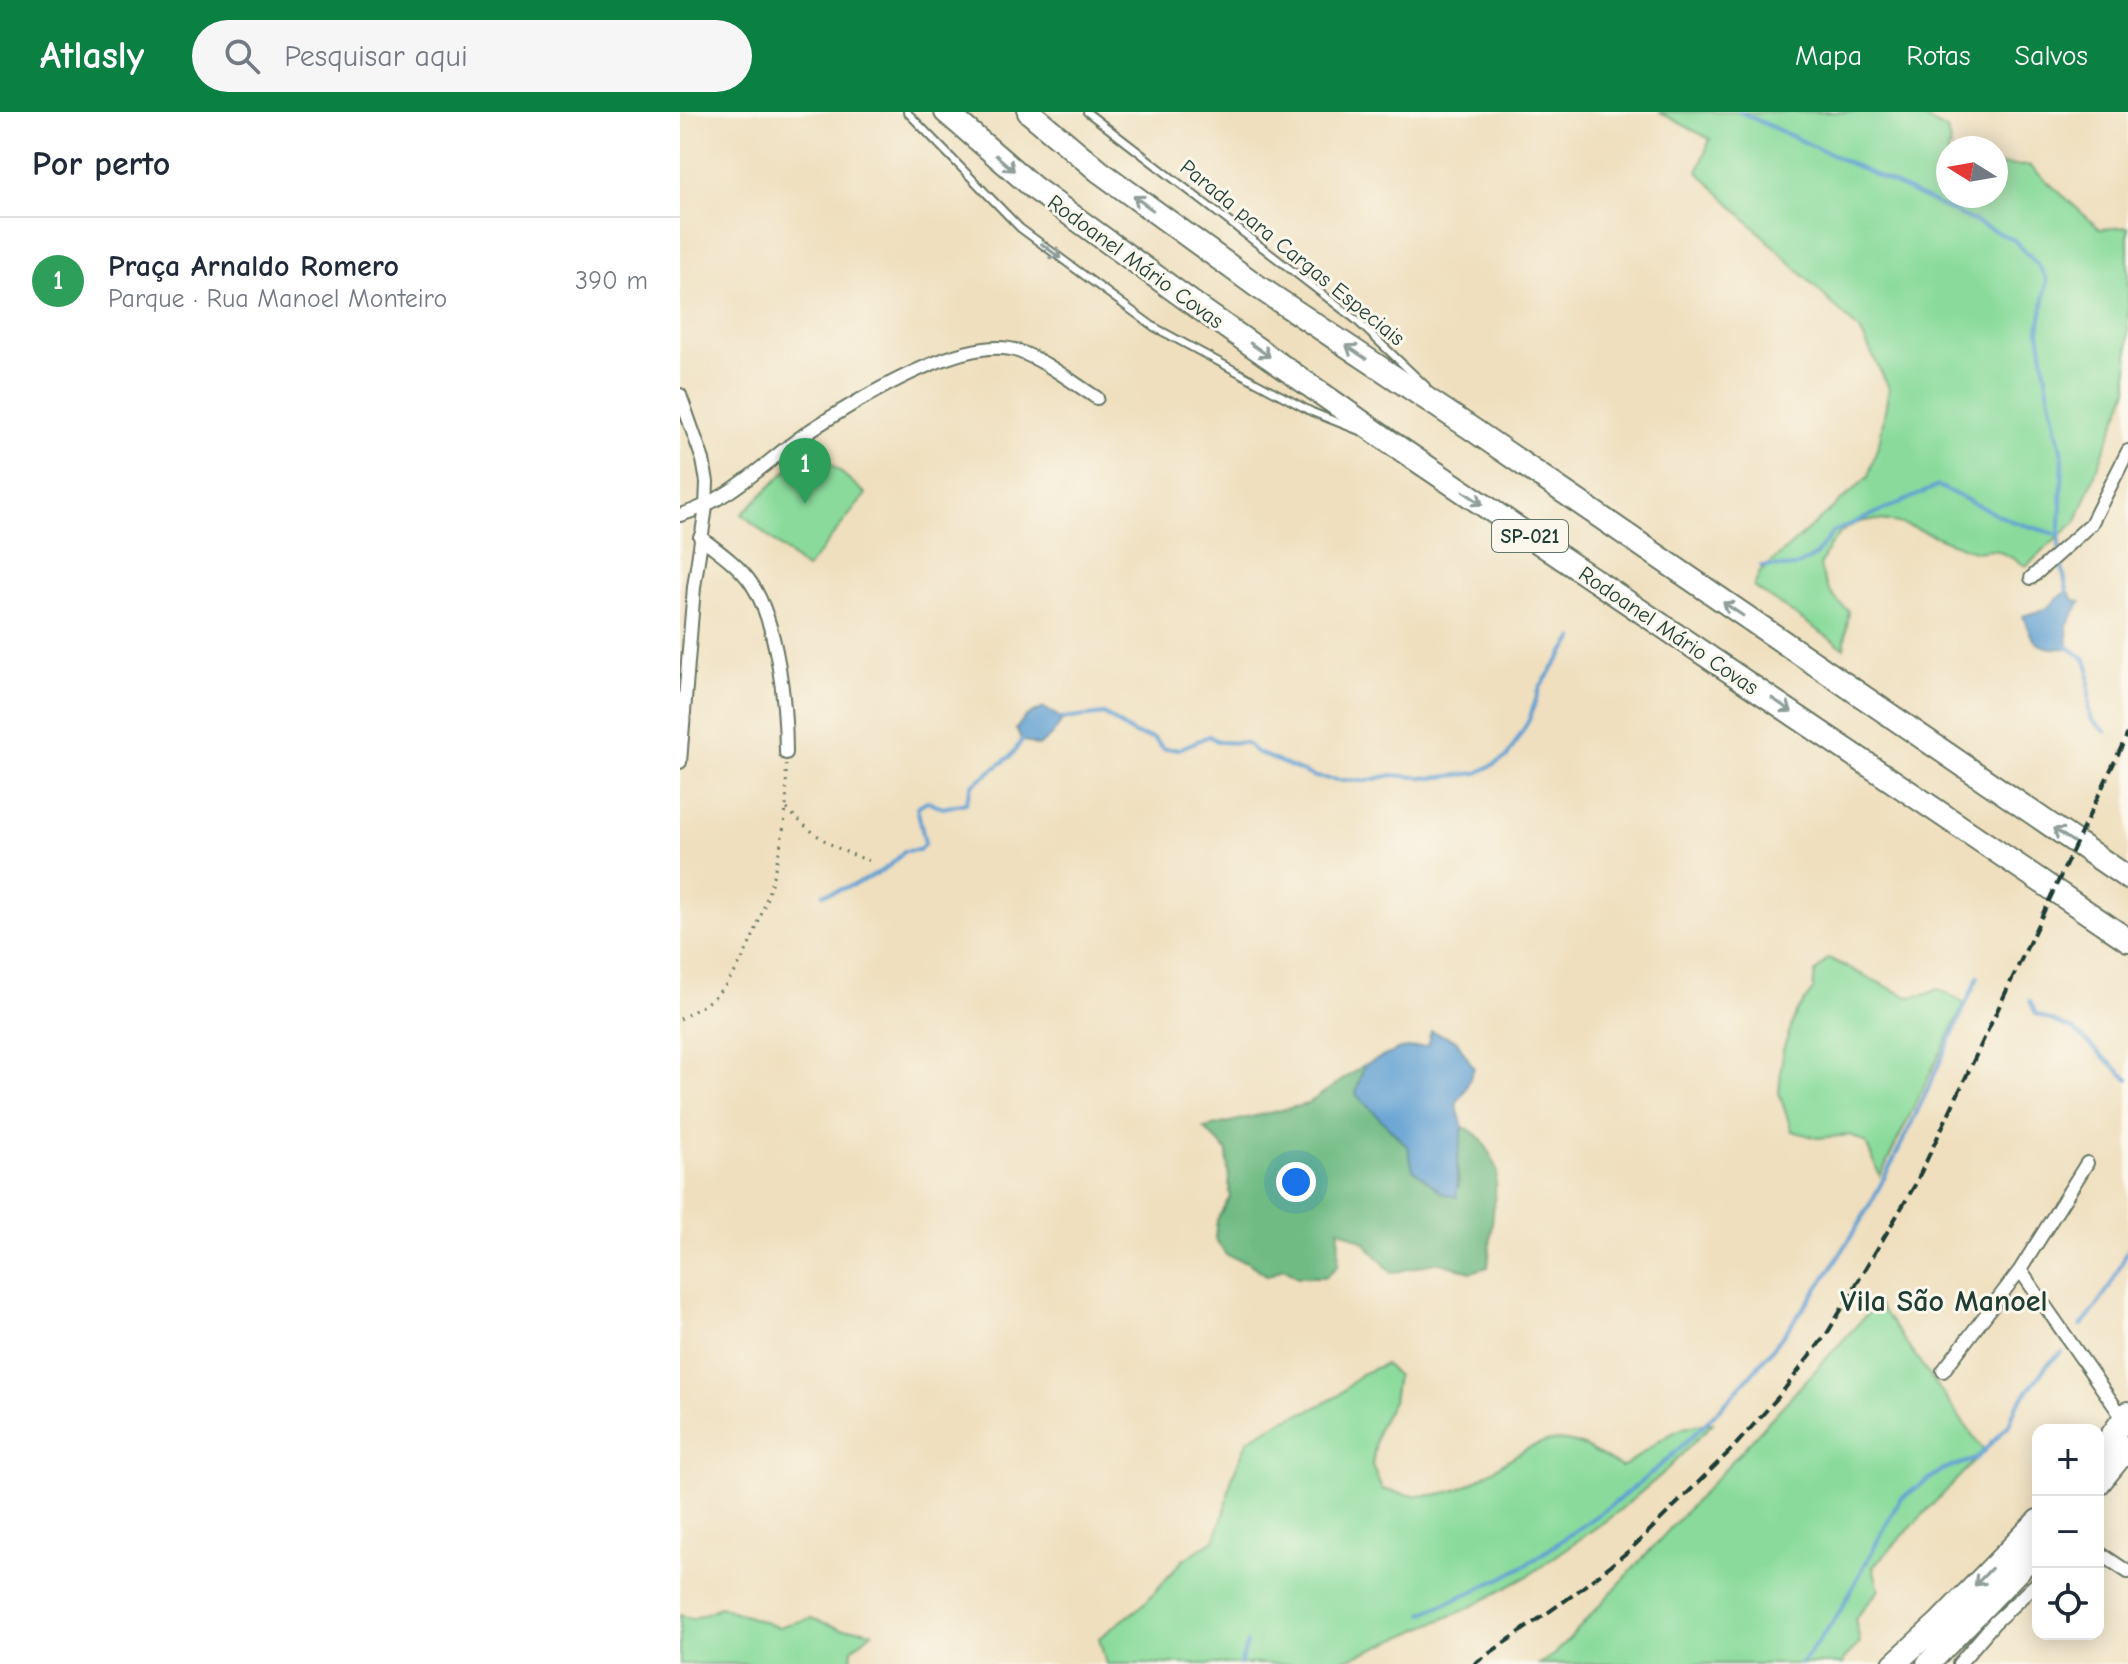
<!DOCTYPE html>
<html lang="pt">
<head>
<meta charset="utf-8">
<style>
  body { margin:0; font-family:"Comic Neue",sans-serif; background:#f6f6f7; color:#1f2937 }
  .controls { position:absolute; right:24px; bottom:24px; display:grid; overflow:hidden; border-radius:16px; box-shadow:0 4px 20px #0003 }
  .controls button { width:72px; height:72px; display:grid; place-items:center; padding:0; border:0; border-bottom:2px solid #e0e1e3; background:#fff; color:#1f2937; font:40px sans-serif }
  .compass { position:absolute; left:1256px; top:24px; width:72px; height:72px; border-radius:50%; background:#fff; box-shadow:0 4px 20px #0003; rotate:281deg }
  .you { position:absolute; left:616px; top:1070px; width:28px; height:28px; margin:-20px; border:6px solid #fff; border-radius:50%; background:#1a73e8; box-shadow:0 0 0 12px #1a73e833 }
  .badge { display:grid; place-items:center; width:52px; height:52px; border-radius:50%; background:#0b8043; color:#fff; font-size:26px; font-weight:700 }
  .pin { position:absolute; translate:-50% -66px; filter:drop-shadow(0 2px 4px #0008) }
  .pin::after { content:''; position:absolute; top:42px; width:28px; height:24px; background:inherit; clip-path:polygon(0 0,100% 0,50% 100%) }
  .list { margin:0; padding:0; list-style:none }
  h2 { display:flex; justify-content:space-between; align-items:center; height:104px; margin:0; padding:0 32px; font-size:34px }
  h2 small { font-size:26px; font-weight:400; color:#747a83 }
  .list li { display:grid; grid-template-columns:52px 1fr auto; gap:24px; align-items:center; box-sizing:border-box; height:128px; padding:0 32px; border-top:2px solid #e0e1e3 }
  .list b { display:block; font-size:30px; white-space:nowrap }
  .list p { margin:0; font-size:26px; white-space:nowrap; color:#747a83 }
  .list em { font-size:26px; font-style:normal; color:#747a83 }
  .icon { flex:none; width:44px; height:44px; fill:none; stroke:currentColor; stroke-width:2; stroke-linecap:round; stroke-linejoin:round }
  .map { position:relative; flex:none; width:1448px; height:1552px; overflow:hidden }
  header { display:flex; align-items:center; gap:48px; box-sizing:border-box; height:112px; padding:0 40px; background:#0b8043; color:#fff }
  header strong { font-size:38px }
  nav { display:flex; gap:44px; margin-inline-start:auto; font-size:28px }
  .search { width:560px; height:72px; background:#f6f6f7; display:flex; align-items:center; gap:20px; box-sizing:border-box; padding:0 28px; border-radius:44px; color:#747a83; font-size:30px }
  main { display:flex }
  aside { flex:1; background:#fff }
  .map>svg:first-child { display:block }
</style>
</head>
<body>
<header>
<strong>Atlasly</strong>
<div class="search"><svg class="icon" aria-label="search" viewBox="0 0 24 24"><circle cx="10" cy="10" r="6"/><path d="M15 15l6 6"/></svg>Pesquisar aqui</div>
<nav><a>Mapa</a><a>Rotas</a><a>Salvos</a></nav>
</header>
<main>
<aside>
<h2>Por perto<small></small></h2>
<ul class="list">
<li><span class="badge" style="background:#2e9e5b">1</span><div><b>Praça Arnaldo Romero</b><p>Parque · Rua Manoel Monteiro</p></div><em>390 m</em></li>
</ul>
</aside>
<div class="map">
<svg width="1448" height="1552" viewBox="0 0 1448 1552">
  <rect width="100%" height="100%" fill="#fbf7ec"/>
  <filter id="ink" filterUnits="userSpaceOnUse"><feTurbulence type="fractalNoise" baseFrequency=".0125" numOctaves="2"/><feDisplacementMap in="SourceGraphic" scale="16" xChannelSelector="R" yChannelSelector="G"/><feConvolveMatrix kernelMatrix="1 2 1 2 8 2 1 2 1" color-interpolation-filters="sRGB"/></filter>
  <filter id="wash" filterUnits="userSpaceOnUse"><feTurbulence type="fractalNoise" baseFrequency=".006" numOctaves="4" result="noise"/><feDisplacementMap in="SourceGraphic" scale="32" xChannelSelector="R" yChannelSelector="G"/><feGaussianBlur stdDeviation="1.8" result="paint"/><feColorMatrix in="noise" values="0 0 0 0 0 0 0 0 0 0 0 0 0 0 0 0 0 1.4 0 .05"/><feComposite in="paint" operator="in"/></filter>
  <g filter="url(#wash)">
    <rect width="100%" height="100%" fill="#efdfbe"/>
    <!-- green -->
    <path fill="#8adb9b" stroke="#548c68" stroke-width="2" d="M 979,0 L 1073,0 L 1078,2 L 1079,0 L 1233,0 L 1267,18 L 1271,36 L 1268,36 L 1268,84 L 1316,84 L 1316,53 L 1350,54 L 1420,117 L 1448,115 L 1448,277 L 1397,409 L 1346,454 C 1337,449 1323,439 1312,438 C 1306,438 1300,441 1294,439 C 1254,428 1191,383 1155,427 C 1148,434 1144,445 1140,454 C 1145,474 1152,487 1169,499 L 1164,536 L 1074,475 L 1079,461 L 1188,365 L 1200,327 L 1209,276 L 1181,220 L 1018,60 L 1030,27 Z
      M 131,335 L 186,382 L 126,457 L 62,402 Z
      M 1148,846 L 1228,885 L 1248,882 L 1258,877 L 1280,888 L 1284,893 L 1200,1064 L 1186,1031 L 1171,1023 L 1137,1026 L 1112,1019 L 1099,981 L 1103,938 L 1116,901 L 1133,878 L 1135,861 Z
      M 1197,1191 L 1304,1339 L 1193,1455 L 1199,1478 L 1175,1507 L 1180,1531 L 1163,1548 L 1164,1552 L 859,1552 L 875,1542 Z
      M 705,1252 L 717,1264 L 713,1289 L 698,1317 L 692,1353 L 702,1377 C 727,1384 744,1386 769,1380 C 813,1370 849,1314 898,1332 C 913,1337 928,1348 942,1355 C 976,1335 990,1312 1033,1311 L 980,1364 L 935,1402 L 848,1464 L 787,1497 L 690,1538 L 652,1552 L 426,1552 L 419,1526 L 464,1492 L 503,1448 L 534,1428 L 544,1402 L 552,1365 L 568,1328 L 603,1308 L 633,1297 L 658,1284 L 681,1262 Z
      M 40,1495 L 98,1515 L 131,1506 L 162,1517 L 179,1517 L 192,1520 L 172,1537 L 171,1552 L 0,1552 L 0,1503 L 13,1507 Z"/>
    <!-- forest -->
    <path fill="#6fbb83" stroke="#477c5c" stroke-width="2" d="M 684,953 L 676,982 L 728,1035 L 733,1057 L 779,1075 L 777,1049 L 783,1015 C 800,1020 811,1041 817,1058 L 808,1155 L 791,1160 L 757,1150 L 712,1161 L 684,1130 L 659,1117 L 658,1153 L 646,1165 L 618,1165 L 604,1156 L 588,1164 L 567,1150 L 546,1143 L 535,1126 L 537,1108 L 550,1085 L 547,1039 L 524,1016 L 627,992 Z"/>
    <!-- water -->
    <path fill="#5f9fd2" stroke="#3f6e83" stroke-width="2" d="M 1388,478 L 1393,487 L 1401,490 L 1387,513 L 1388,536 C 1358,538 1353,532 1343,504 L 1366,497 Z
      M 364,596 L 383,607 L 373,622 L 358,634 L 342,628 L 336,617 L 345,605 Z
      M 751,919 L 776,928 L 794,956 L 785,978 L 776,992 L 783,1015 L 777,1049 L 777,1085 L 764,1082 L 733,1057 L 728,1035 L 676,982 L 684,953 L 720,937 L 747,934 Z"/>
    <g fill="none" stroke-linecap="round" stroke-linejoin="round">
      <!-- stream -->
      <path stroke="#5f9fd2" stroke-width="4" d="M 1060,0 L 1334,128 L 1359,154 L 1367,168 L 1359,219 L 1368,277 L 1383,348 L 1379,436
        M 1380,445 L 1388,483
        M 1081,454 L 1114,455 L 1134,445 L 1153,420 L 1258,374 L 1331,409 L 1379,423
        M 1385,533 L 1405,547 L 1409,556 L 1409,599 L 1412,608 L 1426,620
        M 383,607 L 424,602 L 454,622 L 474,627 L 484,637 L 499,637 L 529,624 L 539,630 L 566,631 L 576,640 L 635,665 L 659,668 L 686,669 L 712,663 L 751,666 L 798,661 L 827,645 L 849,608 L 860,575 L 894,526
        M 143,782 C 169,777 209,760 224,739 L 239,738 L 245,731 L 237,695 L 247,689 L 263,696 L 286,691 L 292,673 L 331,644 L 342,628
        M 1350,889 L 1356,902 L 1394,918 L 1448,967
        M 1401,1214 C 1421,1192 1436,1165 1448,1138
        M 743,1502 C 774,1487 807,1474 837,1458 C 860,1446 881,1428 902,1414 C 1024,1331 1124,1213 1194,1085 C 1233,1013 1265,939 1298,865
        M 560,1552 L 567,1531
        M 1121,1552 L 1158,1503 L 1220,1387 L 1264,1357 L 1296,1347 L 1329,1313 L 1336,1294 L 1368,1252 L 1382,1240"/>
    </g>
  </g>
  <g filter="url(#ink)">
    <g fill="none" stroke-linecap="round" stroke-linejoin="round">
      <!-- lane casing -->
      <g stroke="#687664" stroke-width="10">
        <path id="lane" d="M 227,0 L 340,116 L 474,215 L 632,300 L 677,318
          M 407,0 L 676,208 L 746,274"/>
      </g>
      <!-- street casing -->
      <g stroke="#687664" stroke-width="16">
        <path id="street" d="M 0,283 L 23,348 L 27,370 L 26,395 L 14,475 L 0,650
          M 0,403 C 53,388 91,343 137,314 C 181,286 287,221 338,239 C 366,249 392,270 417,286
          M 20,425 C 37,438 59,453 71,471 C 98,511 106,594 106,641
          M 1351,466 L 1411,412 L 1448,339
          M 1340,1158 L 1445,1309
          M 1263,1259 L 1340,1158 L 1407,1051
          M 1418,1440 L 1448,1460
          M 1279,1552 L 1314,1511 L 1358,1470"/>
      </g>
      <!-- highway casing -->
      <g stroke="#687664" stroke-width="26">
        <path id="highway" d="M 266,0 L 354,76 L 522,198 L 713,332 L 1448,828
          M 349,0 L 419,59 L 577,174 L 789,315 L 1448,766
          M 1418,1343 L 1448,1301
          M 1418,1372 L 1448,1335
          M 1214,1552 L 1259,1511 L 1358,1409
          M 1248,1552 L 1358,1438"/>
      </g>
      <!-- path -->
      <path stroke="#687664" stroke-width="3" stroke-dasharray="2 6" stroke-linecap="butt" d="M 107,697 C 134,724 156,739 194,750
        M 0,907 C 14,899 29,891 40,879 C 75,845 102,744 106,696 C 107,682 106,667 106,653"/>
      <!-- lane -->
      <use href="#lane" stroke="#fff" stroke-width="6"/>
      <!-- street -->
      <use href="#street" stroke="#fff" stroke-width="12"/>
      <!-- highway -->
      <use href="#highway" stroke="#fff" stroke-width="22"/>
      <!-- rail -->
      <path stroke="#1f3d34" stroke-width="4" stroke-dasharray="12 6" stroke-linecap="butt" d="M 794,1552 L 893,1483 L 950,1438 L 1053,1336 L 1100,1283 L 1148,1220 L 1235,1073 L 1448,621"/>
    </g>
    <!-- one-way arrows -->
    <defs><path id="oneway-shaft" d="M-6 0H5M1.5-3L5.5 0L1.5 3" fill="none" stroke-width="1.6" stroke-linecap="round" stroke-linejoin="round" transform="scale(2)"/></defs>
    <g stroke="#8f9e9a">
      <use href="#oneway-shaft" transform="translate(325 51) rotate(41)"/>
      <use href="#oneway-shaft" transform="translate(463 91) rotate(-144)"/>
      <use href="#oneway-shaft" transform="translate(371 139) rotate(37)"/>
      <use href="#oneway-shaft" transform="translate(580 238) rotate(35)"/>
      <use href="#oneway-shaft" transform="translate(676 240) rotate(-146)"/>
      <use href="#oneway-shaft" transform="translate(793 386) rotate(34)"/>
      <use href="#oneway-shaft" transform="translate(1053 497) rotate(-146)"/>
      <use href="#oneway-shaft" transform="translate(1102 593) rotate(34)"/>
      <use href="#oneway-shaft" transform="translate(1383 723) rotate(-146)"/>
      <use href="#oneway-shaft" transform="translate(1303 1465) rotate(134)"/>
    </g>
  </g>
  <g text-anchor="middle" stroke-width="6" stroke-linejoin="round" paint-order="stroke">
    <!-- shield labels -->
    <rect fill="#fbf7ec" stroke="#61756b" stroke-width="2" x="812" y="408" width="76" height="32" rx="6"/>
    <g font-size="20" font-weight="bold" fill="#1f3d34">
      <text x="850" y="431">SP-021</text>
    </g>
    <!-- street labels -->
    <g font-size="22" fill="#1f3d34" stroke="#fbf7ec">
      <text transform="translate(613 140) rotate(39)" y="8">Parada para Cargas Especiais</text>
      <text transform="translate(456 149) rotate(36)" y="8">Rodoanel Mário Covas</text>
      <text transform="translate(989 518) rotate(34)" y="8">Rodoanel Mário Covas</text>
    </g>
    <!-- district labels -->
    <g font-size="30" font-weight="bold" fill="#1f3d34" stroke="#fbf7ec">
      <text x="1264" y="1199">Vila São Manoel</text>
    </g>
  </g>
</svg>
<div class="controls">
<button>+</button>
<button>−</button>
<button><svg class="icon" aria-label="locate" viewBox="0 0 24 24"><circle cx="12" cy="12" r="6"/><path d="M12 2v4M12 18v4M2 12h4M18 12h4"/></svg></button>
</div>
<svg class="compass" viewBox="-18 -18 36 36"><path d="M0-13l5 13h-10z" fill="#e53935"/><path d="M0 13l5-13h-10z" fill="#747a83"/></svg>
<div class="you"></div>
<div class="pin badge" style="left:125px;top:392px;background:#2e9e5b">1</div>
</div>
</main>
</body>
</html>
